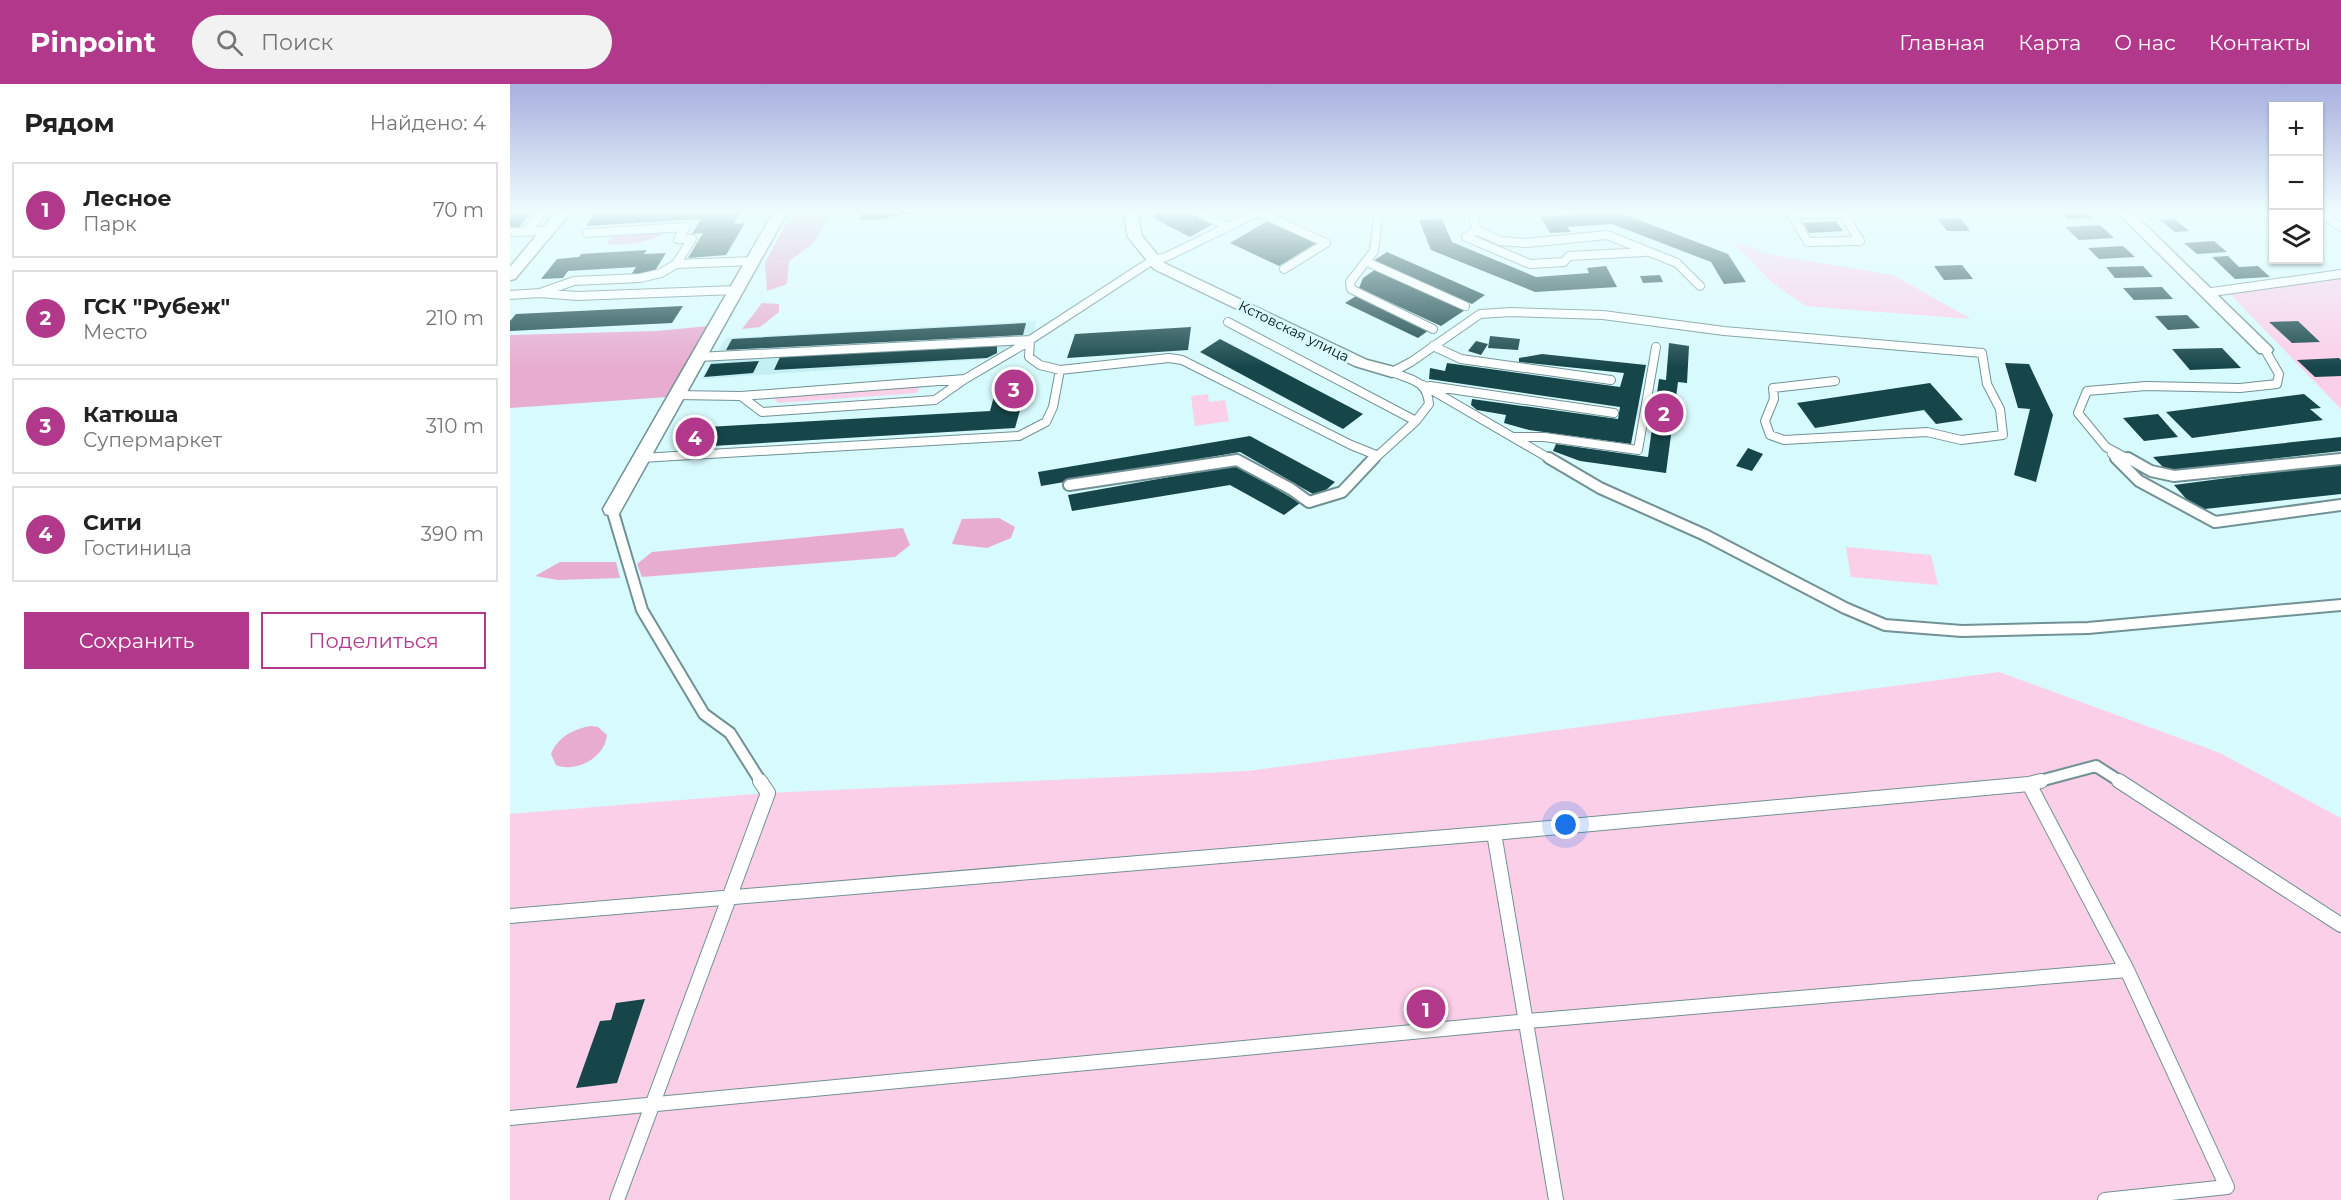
<!DOCTYPE html>
<html lang="ru">
<head>
<meta charset="utf-8">
<style>
  body { margin:0; font-family:Montserrat,sans-serif; background:#f2f2f2; color:#222 }
  .controls { position:absolute; right:18px; top:18px; display:grid; overflow:hidden; border-radius:0px; box-shadow:0 2px 4px #0004 }
  .controls button { width:54px; height:54px; display:grid; place-items:center; padding:0; border:0; border-bottom:2px solid #e0e0e0; background:#fff; color:#222; font:30px sans-serif }
  .you { position:absolute; left:1056px; top:741px; width:21px; height:21px; margin:-15px; border:4px solid #fff; border-radius:50%; background:#1a73e8; box-shadow:0 0 0 9px #1a73e833 }
  .badge { display:grid; place-items:center; width:39px; height:39px; border-radius:50%; background:#b1388b; color:#fff; font-size:20px; font-weight:700 }
  .pin { position:absolute; translate:-50% -50%; border:3px solid #fff; box-shadow:0 2px 6px #0006 }
  .list { margin:0; padding:0; list-style:none }
  h2 { display:flex; justify-content:space-between; align-items:center; height:78px; margin:0; padding:0 24px; font-size:26px }
  h2 small { font-size:20px; font-weight:400; color:#767676 }
  .list li { display:grid; grid-template-columns:39px 1fr auto; gap:18px; align-items:center; box-sizing:border-box; height:96px; margin:0 12px 12px; padding:0 12px; border:2px solid #e0e0e0; border-radius:0px }
  .list b { display:block; font-size:22px; white-space:nowrap }
  .list p { margin:0; font-size:20px; white-space:nowrap; color:#767676 }
  .list em { font-size:20px; font-style:normal; color:#767676 }
  .actions { display:flex; gap:12px; padding:18px 24px }
  .actions a { flex:1; padding:14px 0; border:2px solid #b1388b; border-radius:0px; text-align:center; font-size:21px; color:#b1388b }
  .actions .main { background:#b1388b; color:#fff }
  .icon { flex:none; width:33px; height:33px; fill:none; stroke:currentColor; stroke-width:2; stroke-linecap:round; stroke-linejoin:round }
  .map { position:relative; flex:none; width:1831px; height:1116px; overflow:hidden }
  header { display:flex; align-items:center; gap:36px; box-sizing:border-box; height:84px; padding:0 30px; background:#b1388b; color:#fff }
  header strong { font-size:28px }
  nav { display:flex; gap:33px; margin-inline-start:auto; font-size:21px }
  .search { width:420px; height:54px; background:#f2f2f2; display:flex; align-items:center; gap:15px; box-sizing:border-box; padding:0 21px; border-radius:33px; color:#767676; font-size:22px }
  main { display:flex }
  aside { flex:1; background:#fff }
  .map>svg:first-child { display:block }
</style>
</head>
<body>
<header>
<strong>Pinpoint</strong>
<div class="search"><svg class="icon" aria-label="search" viewBox="0 0 24 24"><circle cx="10" cy="10" r="6"/><path d="M15 15l6 6"/></svg>Поиск</div>
<nav><a>Главная</a><a>Карта</a><a>О нас</a><a>Контакты</a></nav>
</header>
<main>
<aside>
<h2>Рядом<small>Найдено: 4</small></h2>
<ul class="list">
<li><span class="badge">1</span><div><b>Лесное</b><p>Парк</p></div><em>70 m</em></li>
<li><span class="badge">2</span><div><b>ГСК &quot;Рубеж&quot;</b><p>Место</p></div><em>210 m</em></li>
<li><span class="badge">3</span><div><b>Катюша</b><p>Супермаркет</p></div><em>310 m</em></li>
<li><span class="badge">4</span><div><b>Сити</b><p>Гостиница</p></div><em>390 m</em></li>
</ul>
<div class="actions"><a class="main">Сохранить</a><a>Поделиться</a></div>
</aside>
<div class="map">
<svg width="1831" height="1116" viewBox="0 0 1831 1116">
  <rect width="100%" height="100%" fill="#d7fafd"/>
  <!-- built -->
  <path fill="#c3eff3" d="M 526,237 L 524,249 L 491,271 L 478,275 L 191,295 L 216,254 Z"/>
  <!-- green -->
  <path fill="#fbcfe8" d="M 1221,156 L 1258,170 L 1383,191 L 1461,235 L 1296,222 L 1261,198 Z
    M 1831,192 L 1831,325 L 1719,209 Z
    M 410,301 L 407,309 L 268,319 L 263,313 Z
    M 698,310 L 699,318 L 715,316 L 719,337 L 685,342 L 681,312 Z
    M 1336,463 L 1421,471 L 1428,501 L 1341,493 Z
    M 1489,588 L 1710,669 L 1831,734 L 1831,1116 L 0,1116 L 0,730 L 258,709 L 738,687 Z"/>
  <!-- forest -->
  <path fill="#e8acd0" d="M 283,127 L 306,127 L 318,135 L 303,160 L 279,177 L 277,200 L 257,207 L 255,179 Z
    M 168,141 C 149,157 121,162 96,160 L 107,149 Z
    M 252,219 L 269,220 L 269,228 L 250,243 L 232,245 Z
    M 199,242 L 158,313 L 0,324 L 0,251 L 146,247 Z
    M 489,434 L 505,443 L 501,454 L 477,464 L 442,460 L 452,435 Z
    M 393,444 L 400,461 L 385,473 L 132,493 L 127,480 L 142,468 Z
    M 50,478 L 106,478 L 110,494 L 48,496 L 25,492 Z
    M 81,642 L 88,643 L 97,651 C 95,674 66,689 46,681 L 41,670 C 48,653 63,645 81,642 Z"/>
  <!-- building -->
  <path fill="#17464a" d="M 0,127 L 23,127 L 7,145 L 0,145 Z
    M 87,127 L 231,127 L 224,140 L 235,139 L 216,171 L 178,174 L 193,149 L 182,150 L 191,135 L 76,142 Z
    M 354,127 L 402,127 L 402,128 L 372,135 L 349,136 Z
    M 646,127 L 675,127 L 703,140 L 680,153 L 643,134 Z
    M 1550,127 L 1575,127 L 1582,134 L 1557,135 Z
    M 1108,128 L 1218,170 L 1236,198 L 1214,200 L 1201,178 L 1102,140 L 1057,143 L 1061,148 L 1040,149 L 1031,133 Z
    M 1451,134 L 1460,147 L 1437,147 L 1428,135 Z
    M 932,135 L 942,158 L 1026,193 L 1079,189 L 1077,184 L 1096,182 L 1107,203 L 1025,208 L 921,166 L 909,136 Z
    M 1665,135 L 1679,147 L 1665,148 L 1650,136 Z
    M 759,136 L 808,158 L 769,182 L 720,159 Z
    M 1326,137 L 1333,147 L 1299,149 L 1293,139 Z
    M 1590,141 L 1604,154 L 1569,156 L 1555,143 Z
    M 1704,157 L 1717,168 L 1687,170 L 1674,159 Z
    M 1613,162 L 1625,173 L 1589,175 L 1578,164 Z
    M 137,166 L 134,170 L 156,169 L 143,190 L 121,191 L 126,183 L 58,187 L 53,194 L 31,195 L 47,175 L 69,173 L 71,170 Z
    M 877,168 L 975,211 L 962,220 L 863,177 Z
    M 1718,172 L 1729,183 L 1748,182 L 1760,193 L 1725,195 L 1702,173 Z
    M 1452,181 L 1463,195 L 1434,196 L 1424,182 Z
    M 1633,182 L 1643,193 L 1605,194 L 1596,183 Z
    M 866,185 L 955,226 L 931,242 L 849,204 L 853,194 Z
    M 1150,191 L 1153,198 L 1133,199 L 1130,192 Z
    M 1652,203 L 1663,215 L 1624,216 L 1613,204 Z
    M 846,212 L 919,246 L 908,254 L 835,219 Z
    M 173,222 L 162,239 L 0,247 L 0,237 L 6,230 Z
    M 1677,231 L 1690,244 L 1658,246 L 1645,232 Z
    M 1788,237 L 1810,258 L 1782,259 L 1759,238 Z
    M 516,239 L 513,251 L 216,266 L 222,255 Z
    M 681,243 L 678,266 L 557,274 L 565,250 Z
    M 980,252 L 1010,255 L 1008,266 L 978,264 Z
    M 710,255 L 853,330 L 833,345 L 690,268 Z
    M 966,257 L 978,260 L 971,271 L 958,267 Z
    M 1159,259 L 1179,262 L 1177,299 L 1168,298 L 1156,389 L 1070,377 L 1043,367 L 1046,360 L 1138,373 L 1149,295 L 1156,296 Z
    M 487,262 L 487,269 L 477,274 L 264,286 L 270,273 Z
    M 1712,264 L 1731,284 L 1680,286 L 1662,265 Z
    M 1032,270 L 1136,281 L 1121,360 L 1019,346 L 994,339 L 996,331 L 967,326 L 961,321 L 962,315 L 1108,335 L 1110,323 L 919,295 L 920,284 L 935,287 L 937,279 L 1110,303 L 1114,289 L 1009,278 L 1009,274 Z
    M 1829,274 L 1831,276 L 1831,292 L 1805,293 L 1787,276 Z
    M 249,277 L 243,289 L 194,293 L 201,280 Z
    M 1495,279 L 1519,280 L 1543,331 L 1526,398 L 1504,391 L 1520,325 L 1508,324 Z
    M 488,298 L 518,298 L 505,344 L 168,364 L 180,344 L 480,327 Z
    M 1420,299 L 1453,336 L 1426,340 L 1414,326 L 1305,344 L 1287,319 Z
    M 1794,310 L 1811,324 L 1800,325 L 1813,336 L 1682,354 L 1656,328 Z
    M 1648,330 L 1668,353 L 1634,357 L 1613,334 Z
    M 740,352 L 825,398 L 808,413 L 730,368 L 531,402 L 528,388 Z
    M 1831,353 L 1831,367 L 1657,387 L 1643,373 Z
    M 1238,364 L 1253,370 L 1242,387 L 1226,382 Z
    M 1831,379 L 1831,410 L 1686,426 L 1664,401 Z
    M 727,381 L 790,419 L 774,431 L 720,401 L 562,427 L 558,411 Z
    M 135,915 L 107,999 L 66,1004 L 90,937 L 101,936 L 106,919 Z"/>
  <g fill="none" stroke-linecap="round" stroke-linejoin="round">
    <!-- service-far2 casing -->
    <g stroke="#719194" stroke-width="10">
      <path id="service-far2" d="M 686,127 L 718,143
        M 869,127 L 864,167 L 840,198 L 841,205 L 923,245
        M 963,127 L 966,146 L 990,157 L 1016,159 L 1097,151 L 1167,179 L 1190,202
        M 748,128 L 816,159 L 774,185
        M 1808,128 L 1831,143
        M 1298,130 L 1333,130 L 1350,157 L 1298,158 L 1282,131 Z
        M 966,146 L 956,153 L 1020,180 L 1054,178 L 1059,172 L 1135,168
        M 16,147 L 34,127
        M 0,148 L 39,147
        M 77,149 L 176,143 L 168,155 L 182,155 L 166,180 L 243,177
        M 857,178 L 955,222
        M 30,209 L 67,212 L 226,206
        M 1695,209 L 1831,190
        M 0,211 L 30,209 L 64,197 L 130,194 L 151,189 L 166,180
        M 718,238 L 906,337
        M 520,256 L 519,273 L 530,281 L 550,286 L 659,274 L 672,276 L 841,361 L 866,371
        M 923,262 L 951,275 L 1101,296
        M 188,273 L 520,256 L 643,176 L 656,173 L 748,128 L 746,127
        M 882,288 L 901,278 L 970,230 L 1001,228 L 1093,231 L 1214,247 L 1472,269 L 1477,300 L 1490,325 L 1493,351 L 1451,356 L 1417,348 L 1274,356 L 1260,351 L 1255,337 L 1264,315 L 1263,304 L 1325,297
        M 913,301 L 1042,376
        M 920,302 L 1104,329
        M 166,311 L 231,312 L 455,295 L 518,258
        M 231,312 L 252,328 L 425,316 L 455,295
        M 1004,353 L 1034,353 L 1128,366 L 1146,263
        M 1602,370 L 1608,376
        M 131,374 L 509,352 L 536,338 L 543,323 L 550,286
        M 863,376 L 906,337 L 919,320 C 917,296 901,296 882,288
        M 1620,376 L 1596,363 L 1568,329 L 1577,307 L 1636,302 L 1730,304 L 1767,300 L 1769,290 L 1755,266
        M 1821,376 L 1831,375"/>
    </g>
    <!-- service-far1 casing -->
    <g stroke="#719194" stroke-width="14">
      <path id="service-far1" d="M 1039,374 L 1090,404 L 1195,451 L 1335,524 L 1375,541 L 1452,547 L 1578,544 L 1831,521
        M 1606,374 L 1629,397 L 1705,438 L 1831,421
        M 1618,374 L 1641,387 L 1664,392 L 1831,375
        M 559,401 L 727,376 L 781,405 L 799,418 L 832,408 L 864,374
        M 102,425 L 132,526 L 194,630 L 220,649 L 251,698
        M 1526,698 L 1586,682 L 1611,698"/>
    </g>
    <!-- service casing -->
    <g stroke="#719194" stroke-width="16">
      <path id="service" d="M 1609,697 L 1831,841
        M 1519,700 L 1617,886 L 1717,1103 L 1595,1116
        M 984,749 L 1046,1116
        M 0,832 L 984,749 L 1519,700 L 1531,697
        M 0,1034 L 1018,937 L 1617,886
        M 107,1116 L 258,709 L 250,697"/>
    </g>
    <!-- minor casing -->
    <g stroke="#719194" stroke-width="3">
      <path id="minor" d="M 47,127 L 62,127 L 5,195 L 0,196 L 0,183 Z
        M 264,127 L 278,127 L 109,430 L 102,432 L 95,430 L 93,425 Z
        M 613,127 L 627,127 L 632,152 L 654,179 L 857,276 L 888,284 L 890,288 L 882,293 L 845,282 L 644,185 L 618,153 Z
        M 1606,127 L 1621,127 L 1761,263 L 1763,266 L 1761,269 L 1749,269 Z"/>
    </g>
    <!-- service-far2 -->
    <use href="#service-far2" stroke="#fff" stroke-width="8"/>
    <!-- service-far1 -->
    <use href="#service-far1" stroke="#fff" stroke-width="10"/>
    <!-- service -->
    <use href="#service" stroke="#fff" stroke-width="14"/>
    <!-- minor -->
    <use href="#minor" fill="#fff" fill-rule="evenodd"/>
  </g>
  <!-- sky -->
  <linearGradient id="sky" x2="0" y2="1"><stop stop-color="#a7b0de"/><stop offset="0.45" stop-color="#edfdfe"/><stop offset="1" stop-color="#edfdfe" stop-opacity="0"/></linearGradient>
  <rect width="1831" height="283" fill="url(#sky)"/>
  <g text-anchor="middle" stroke-width="6" stroke-linejoin="round" paint-order="stroke">
    <!-- far-street labels -->
    <g font-size="14" fill="#051011" stroke="#d7fafd">
      <text transform="translate(784 247) rotate(26)" y="5">Кстовская улица</text>
    </g>
  </g>
</svg>
<div class="controls">
<button>+</button>
<button>−</button>
<button><svg class="icon" aria-label="layers" viewBox="0 0 24 24"><path d="M12 4l9 5-9 5-9-5zM3 14l9 5 9-5"/></svg></button>
</div>
<div class="you"></div>
<div class="pin badge" style="left:916px;top:925px">1</div>
<div class="pin badge" style="left:1154px;top:329px">2</div>
<div class="pin badge" style="left:504px;top:305px">3</div>
<div class="pin badge" style="left:185px;top:353px">4</div>
</div>
</main>
</body>
</html>
